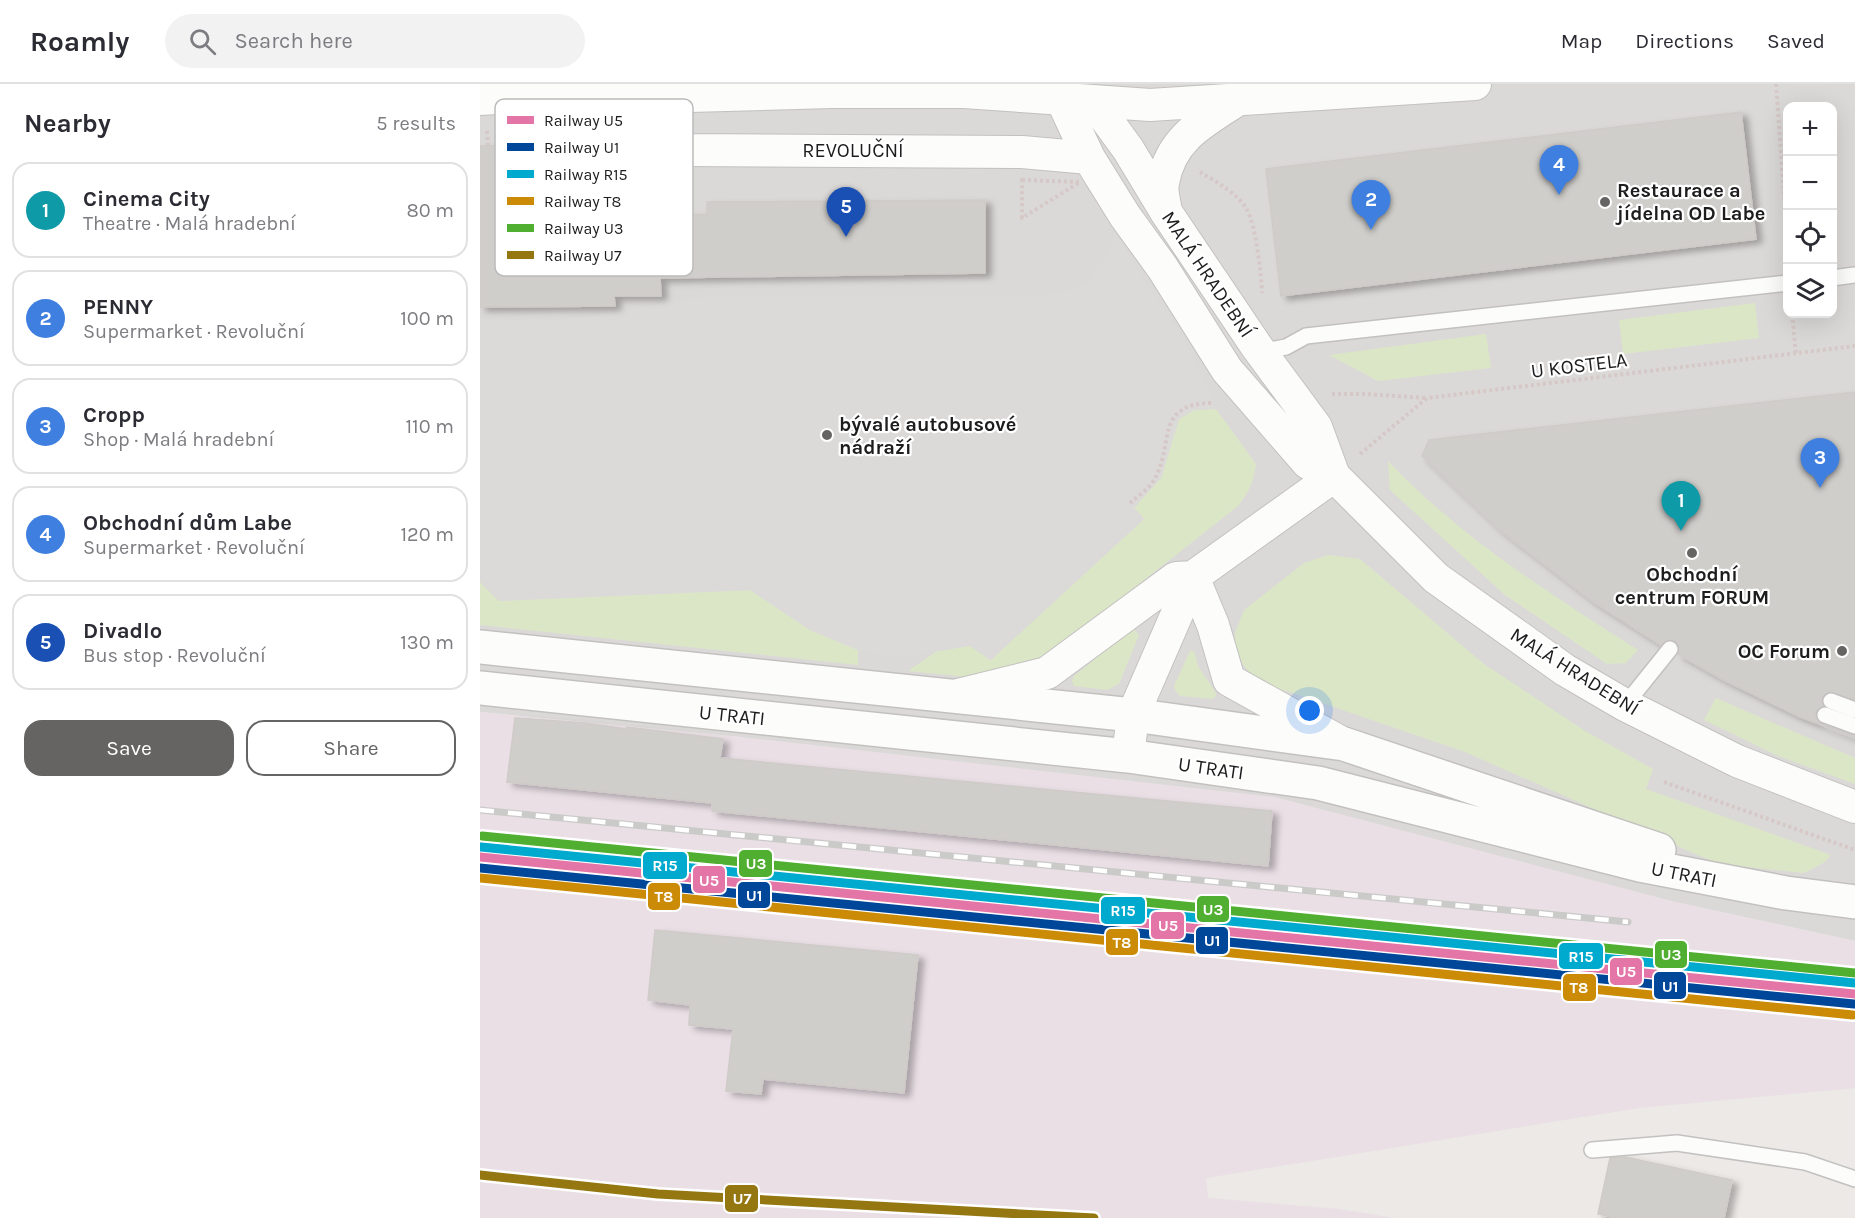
<!DOCTYPE html>
<html lang="en">
<head>
<meta charset="utf-8">
<style>
  body { margin:0; font-family:Karla,sans-serif; background:#f2f2f3; color:#2b2b33 }
  .controls { position:absolute; right:18px; top:18px; display:grid; overflow:hidden; border-radius:12px; box-shadow:0 6px 24px #0002 }
  .controls button { width:54px; height:54px; display:grid; place-items:center; padding:0; border:0; border-bottom:2px solid #e1e1e2; background:#fff; color:#2b2b33; font:30px sans-serif }
  .you { position:absolute; left:830px; top:627px; width:21px; height:21px; margin:-15px; border:4px solid #fff; border-radius:50%; background:#1a73e8; box-shadow:0 0 0 9px #1a73e833 }
  .badge { display:grid; place-items:center; width:39px; height:39px; border-radius:50%; background:#656463; color:#fff; font-size:20px; font-weight:700 }
  .pin { position:absolute; translate:-50% -50px; filter:drop-shadow(0 2px 3px #0008) }
  .pin::after { content:''; position:absolute; top:32px; width:21px; height:18px; background:inherit; clip-path:polygon(0 0,100% 0,50% 100%) }
  .list { margin:0; padding:0; list-style:none }
  h2 { display:flex; justify-content:space-between; align-items:center; height:78px; margin:0; padding:0 24px; font-size:26px }
  h2 small { font-size:20px; font-weight:400; color:#7c7c81 }
  .list li { display:grid; grid-template-columns:39px 1fr auto; gap:18px; align-items:center; box-sizing:border-box; height:96px; margin:0 12px 12px; padding:0 12px; border:2px solid #e1e1e2; border-radius:18px }
  .list b { display:block; font-size:22px; white-space:nowrap }
  .list p { margin:0; font-size:20px; white-space:nowrap; color:#7c7c81 }
  .list em { font-size:20px; font-style:normal; color:#7c7c81 }
  .actions { display:flex; gap:12px; padding:18px 24px }
  .actions a { flex:1; padding:14px 0; border:2px solid #656463; border-radius:18px; text-align:center; font-size:21px; color:#656463 }
  .actions .main { background:#656463; color:#fff }
  .icon { flex:none; width:33px; height:33px; fill:none; stroke:currentColor; stroke-width:2; stroke-linecap:round; stroke-linejoin:round }
  .map { position:relative; flex:none; width:1375px; height:1134px; overflow:hidden }
  header { display:flex; align-items:center; gap:36px; box-sizing:border-box; height:84px; padding:0 30px; background:#fff; border-bottom:2px solid #e1e1e2 }
  header strong { font-size:28px }
  nav { display:flex; gap:33px; margin-inline-start:auto; font-size:21px }
  .search { width:420px; height:54px; background:#f2f2f3; display:flex; align-items:center; gap:15px; box-sizing:border-box; padding:0 21px; border-radius:33px; color:#7c7c81; font-size:22px }
  main { display:flex }
  aside { flex:1; background:#fff }
  .map>svg:first-child { display:block }
</style>
</head>
<body>
<header>
<strong>Roamly</strong>
<div class="search"><svg class="icon" aria-label="search" viewBox="0 0 24 24"><circle cx="10" cy="10" r="6"/><path d="M15 15l6 6"/></svg>Search here</div>
<nav><a>Map</a><a>Directions</a><a>Saved</a></nav>
</header>
<main>
<aside>
<h2>Nearby<small>5 results</small></h2>
<ul class="list">
<li><span class="badge" style="background:#0f9aa8">1</span><div><b>Cinema City</b><p>Theatre · Malá hradební</p></div><em>80 m</em></li>
<li><span class="badge" style="background:#3f7fe0">2</span><div><b>PENNY</b><p>Supermarket · Revoluční</p></div><em>100 m</em></li>
<li><span class="badge" style="background:#3f7fe0">3</span><div><b>Cropp</b><p>Shop · Malá hradební</p></div><em>110 m</em></li>
<li><span class="badge" style="background:#3f7fe0">4</span><div><b>Obchodní dům Labe</b><p>Supermarket · Revoluční</p></div><em>120 m</em></li>
<li><span class="badge" style="background:#1a4fb4">5</span><div><b>Divadlo</b><p>Bus stop · Revoluční</p></div><em>130 m</em></li>
</ul>
<div class="actions"><a class="main">Save</a><a>Share</a></div>
</aside>
<div class="map">
<svg width="1375" height="1134" viewBox="0 0 1375 1134">
  <defs>
    <filter id="shadow"><feDropShadow dx="6" dy="4" stdDeviation="3" flood-color="#0004"/></filter>
  </defs>
  <rect width="100%" height="100%" fill="#ece9e6"/>
  <!-- residential -->
  <path fill="#dbd9d7" fill-rule="evenodd" d="M 0,0 L 1375,0 L 1375,857 L 1200,819 L 261,653 L 0,628 ZM 1308,22 L 1352,22 L 1352,230 L 1308,230 Z"/>
  <!-- industrial -->
  <path fill="#e9dfe5" d="M 0,628 L 261,653 L 795,713 L 1200,819 L 1375,857 L 1375,1004 L 1159,1024 L 726,1094 L 728,1114 L 859,1125 L 914,1134 L 0,1134 Z"/>
  <!-- grass -->
  <path fill="#dbe6c7" d="M 1275,219 L 1279,254 L 1143,270 L 1139,236 Z
    M 1006,250 L 1011,284 L 898,297 L 849,271 Z
    M 736,325 L 776,380 C 774,398 768,409 758,422 L 555,582 L 498,594 L 428,587 L 457,567 L 490,562 L 511,576 L 664,435 L 654,424 L 681,394 L 699,335 L 714,326 Z
    M 908,377 C 980,453 1070,510 1158,566 L 1146,579 L 1127,580 L 1025,511 L 910,406 Z
    M 848,471 L 880,475 L 1004,580 L 1105,647 L 1173,685 L 1166,705 L 1351,771 L 1345,778 L 1324,789 L 1238,780 L 985,668 L 810,608 L 790,603 L 773,592 L 764,582 L 755,568 L 755,549 L 764,526 L 824,479 Z
    M 0,498 L 19,517 L 270,506 L 330,546 L 378,566 L 378,581 L 0,541 Z
    M 653,544 L 659,551 L 639,600 L 627,606 L 594,602 L 592,597 L 594,592 Z
    M 710,567 L 714,567 L 719,584 L 735,607 L 736,611 L 733,615 L 700,612 L 695,606 L 694,602 Z
    M 1236,614 L 1375,674 L 1375,700 L 1298,672 L 1224,636 Z"/>
  <!-- parking -->
  <path fill="#dcdad9" d="M 634,149 L 708,263 L 732,311 L 736,325 L 714,326 L 699,335 L 681,394 L 654,423 L 664,435 L 510,576 L 490,562 L 416,574 L 378,566 L 330,546 L 270,506 L 19,517 L 0,498 L 0,236 L 88,236 L 224,213 L 561,212 L 606,202 L 630,165 Z"/>
  <!-- building -->
  <path fill="#d0cecb" stroke="#cfcbc8" stroke-width="1.5" filter="url(#shadow)" d="M 1261,28 L 1276,155 L 801,212 L 786,85 Z
    M 133,60 L 134,127 L 227,131 L 227,118 L 505,116 L 505,189 L 180,194 L 181,212 L 134,212 L 135,222 L 0,223 L 0,62 Z
    M 1375,308 L 1375,616 L 1349,608 L 1342,613 L 1343,622 L 1336,627 L 1335,632 L 1341,640 L 1375,652 L 1375,654 L 1318,632 L 1244,596 L 1198,570 L 1199,562 L 1196,557 L 1187,556 L 1181,561 L 1115,519 L 1021,447 L 942,372 L 949,356 Z
    M 35,634 L 105,639 L 146,645 L 147,643 L 243,655 L 240,674 L 792,727 L 788,782 L 232,727 L 232,719 L 27,698 Z
    M 175,846 L 438,871 L 424,1009 L 283,995 L 281,1010 L 246,1007 L 253,945 L 209,941 L 210,921 L 168,916 Z
    M 1145,1073 L 1252,1096 L 1244,1134 L 1138,1134 L 1118,1130 L 1130,1074 Z"/>
  <g fill="none" stroke-linecap="round" stroke-linejoin="round">
    <!-- service casing -->
    <g stroke="#c3c1c0" stroke-width="18">
      <path id="service" d="M 1352,194 L 1375,191
        M 789,266 L 806,263 L 826,252 L 1308,199
        M 1351,617 L 1375,626
        M 1145,621 L 1190,565
        M 1345,631 L 1375,642
        M 1112,1066 L 1197,1059 L 1325,1078 L 1375,1095"/>
    </g>
    <!-- minor casing -->
    <g stroke="#c3c1c0" stroke-width="34">
      <path id="minor" d="M 582,0 L 582,16 L 609,74 L 645,132 L 682,183 L 747,286 L 828,379 L 854,392 L 956,494 L 1085,586 L 1145,621 L 1257,677 L 1375,723
        M 90,13 L 178,58 L 206,66 L 542,68 L 609,74
        M 0,15 L 84,10 L 210,12 L 352,8 L 484,8 L 670,21 L 995,0
        M 613,17 L 648,65 L 686,128 L 777,263 L 836,343 L 854,392
        M 686,128 C 685,119 681,108 683,99 C 690,56 721,39 756,17
        M 713,493 L 733,541 L 749,596 L 862,659
        M 478,611 L 567,589 L 696,494 L 713,493
        M 648,672 L 653,631 L 713,493 L 854,392"/>
    </g>
    <!-- tertiary casing -->
    <g stroke="#c3c1c0" stroke-width="36">
      <path id="tertiary" d="M 0,563 L 653,631 L 864,660 L 1179,766
        M 0,604 L 648,672 L 838,699 L 1160,781 L 1306,809 L 1375,818"/>
    </g>
    <!-- path -->
    <path stroke="#d5c8c7" stroke-width="4" stroke-dasharray="3 3" stroke-linecap="butt" d="M 1296,0 L 1308,165
      M 7,47 L 8,61
      M 720,88 C 735,97 759,110 767,126 C 776,142 781,189 782,209
      M 542,96 L 600,98 L 542,134 Z
      M 1312,230 L 1316,270
      M 852,310 L 886,310 L 946,314
      M 880,370 L 947,314 L 1375,262
      M 650,419 C 658,412 669,405 674,396 C 695,361 673,319 733,319
      M 1184,698 L 1375,766"/>
    <!-- service -->
    <use href="#service" stroke="#fcfcfb" stroke-width="15"/>
    <!-- minor -->
    <use href="#minor" stroke="#fcfcfb" stroke-width="32"/>
    <!-- tertiary -->
    <use href="#tertiary" stroke="#fcfcfb" stroke-width="33"/>
    <!-- rail casing -->
    <g stroke="#cacac9" stroke-width="7">
      <path id="rail" d="M 0,726 L 1148,838"/>
    </g>
    <!-- rail -->
    <use href="#rail" stroke="#fff" stroke-width="4.5" stroke-dasharray="14" stroke-linecap="butt"/>
    <!-- rail-1 casing -->
    <g stroke="#fff" stroke-width="14">
      <path id="rail-1" d="M 0,773 L 1375,910"/>
    </g>
    <!-- rail-2 casing -->
    <g stroke="#fff" stroke-width="14">
      <path id="rail-2" d="M 0,784 L 1374,920"/>
    </g>
    <!-- rail-3 casing -->
    <g stroke="#fff" stroke-width="14">
      <path id="rail-3" d="M 1,763 L 1375,899"/>
    </g>
    <!-- rail-4 casing -->
    <g stroke="#fff" stroke-width="14">
      <path id="rail-4" d="M 0,794 L 1373,931"/>
    </g>
    <!-- rail-5 casing -->
    <g stroke="#fff" stroke-width="14">
      <path id="rail-5" d="M 2,752 L 1375,889"/>
    </g>
    <!-- rail-6 casing -->
    <g stroke="#fff" stroke-width="14">
      <path id="rail-6" d="M 0,1091 L 178,1110 L 614,1134"/>
    </g>
    <!-- rail-1 -->
    <use href="#rail-1" stroke="#e475a7" stroke-width="9"/>
    <!-- rail-2 -->
    <use href="#rail-2" stroke="#00479a" stroke-width="9"/>
    <!-- rail-3 -->
    <use href="#rail-3" stroke="#00a9ce" stroke-width="9"/>
    <!-- rail-4 -->
    <use href="#rail-4" stroke="#cb8b06" stroke-width="9"/>
    <!-- rail-5 -->
    <use href="#rail-5" stroke="#50af30" stroke-width="9"/>
    <!-- rail-6 -->
    <use href="#rail-6" stroke="#947710" stroke-width="9"/>
  </g>
  <!-- markers -->
  <g fill="#656463" stroke="#fff" stroke-width="2">
    <circle cx="1125" cy="118" r="6"/>
    <circle cx="347" cy="351" r="6"/>
    <circle cx="1212" cy="469" r="6"/>
    <circle cx="1362" cy="567" r="6"/>
  </g>
  <g text-anchor="middle" stroke-width="4.5" stroke-linejoin="round" paint-order="stroke">
    <!-- street labels -->
    <g font-size="20" fill="#1d1d1d" stroke="#fff">
      <text x="373" y="73">REVOLUČNÍ</text>
      <text transform="translate(728 190) rotate(56)" y="7">MALÁ HRADEBNÍ</text>
      <text transform="translate(1099 281) rotate(-7)" y="7">U KOSTELA</text>
      <text transform="translate(1095 587) rotate(32)" y="7">MALÁ HRADEBNÍ</text>
      <text transform="translate(252 631) rotate(6)" y="7">U TRATI</text>
      <text transform="translate(731 684) rotate(8)" y="7">U TRATI</text>
      <text transform="translate(1204 790) rotate(11)" y="7">U TRATI</text>
    </g>
    <!-- poi labels -->
    <g font-size="20" font-weight="bold" fill="#1d1d1d" stroke="#fff" text-anchor="start">
      <text x="1137" y="113">Restaurace a<tspan x="1137" dy="23">jídelna OD Labe</tspan></text>
      <text x="359" y="347">bývalé autobusové<tspan x="359" dy="23">nádraží</tspan></text>
      <text x="1212" y="497" text-anchor="middle">Obchodní<tspan x="1212" dy="23">centrum FORUM</tspan></text>
      <text x="1350" y="574" text-anchor="end">OC Forum</text>
    </g>
  </g>
  <!-- legend -->
  <rect x="15" y="15" width="198" height="177" rx="9" fill="#fff" stroke="#bbb" stroke-width="1.5"/>
  <rect x="27" y="32" width="27" height="8" fill="#e475a7"/>
  <rect x="27" y="59" width="27" height="8" fill="#00479a"/>
  <rect x="27" y="86" width="27" height="8" fill="#00a9ce"/>
  <rect x="27" y="113" width="27" height="8" fill="#cb8b06"/>
  <rect x="27" y="140" width="27" height="8" fill="#50af30"/>
  <rect x="27" y="167" width="27" height="8" fill="#947710"/>
  <g font-size="16" fill="#1d1d1d">
    <text x="64" y="42">Railway U5</text>
    <text x="64" y="69">Railway U1</text>
    <text x="64" y="96">Railway R15</text>
    <text x="64" y="123">Railway T8</text>
    <text x="64" y="150">Railway U3</text>
    <text x="64" y="177">Railway U7</text>
  </g>
  <g stroke="#fff" stroke-width="2">
    <rect x="258" y="765" width="35" height="29" rx="6" fill="#50af30"/>
    <rect x="162" y="767" width="46" height="29" rx="6" fill="#00a9ce"/>
    <rect x="212" y="781" width="34" height="29" rx="6" fill="#e475a7"/>
    <rect x="257" y="797" width="34" height="28" rx="6" fill="#00479a"/>
    <rect x="167" y="798" width="34" height="29" rx="6" fill="#cb8b06"/>
    <rect x="716" y="811" width="34" height="28" rx="6" fill="#50af30"/>
    <rect x="620" y="812" width="46" height="29" rx="6" fill="#00a9ce"/>
    <rect x="670" y="827" width="35" height="29" rx="6" fill="#e475a7"/>
    <rect x="715" y="842" width="34" height="29" rx="6" fill="#00479a"/>
    <rect x="625" y="844" width="34" height="28" rx="6" fill="#cb8b06"/>
    <rect x="1174" y="856" width="34" height="29" rx="6" fill="#50af30"/>
    <rect x="1078" y="858" width="46" height="28" rx="6" fill="#00a9ce"/>
    <rect x="1129" y="873" width="34" height="29" rx="6" fill="#e475a7"/>
    <rect x="1173" y="887" width="34" height="29" rx="6" fill="#00479a"/>
    <rect x="1082" y="889" width="35" height="29" rx="6" fill="#cb8b06"/>
    <rect x="244" y="1100" width="35" height="29" rx="6" fill="#947710"/>
  </g>
  <g font-size="16" text-anchor="middle" font-weight="bold" fill="#fff">
    <text x="276" y="785">U3</text>
    <text x="185" y="787">R15</text>
    <text x="229" y="802">U5</text>
    <text x="274" y="817">U1</text>
    <text x="184" y="818">T8</text>
    <text x="733" y="831">U3</text>
    <text x="643" y="832">R15</text>
    <text x="688" y="847">U5</text>
    <text x="732" y="862">U1</text>
    <text x="642" y="864">T8</text>
    <text x="1191" y="876">U3</text>
    <text x="1101" y="878">R15</text>
    <text x="1146" y="893">U5</text>
    <text x="1190" y="908">U1</text>
    <text x="1099" y="909">T8</text>
    <text x="262" y="1120">U7</text>
  </g>
</svg>
<div class="controls">
<button>+</button>
<button>−</button>
<button><svg class="icon" aria-label="locate" viewBox="0 0 24 24"><circle cx="12" cy="12" r="6"/><path d="M12 2v4M12 18v4M2 12h4M18 12h4"/></svg></button>
<button><svg class="icon" aria-label="layers" viewBox="0 0 24 24"><path d="M12 4l9 5-9 5-9-5zM3 14l9 5 9-5"/></svg></button>
</div>
<div class="you"></div>
<div class="pin badge" style="left:1201px;top:447px;background:#0f9aa8">1</div>
<div class="pin badge" style="left:891px;top:146px;background:#3f7fe0">2</div>
<div class="pin badge" style="left:1340px;top:404px;background:#3f7fe0">3</div>
<div class="pin badge" style="left:1079px;top:111px;background:#3f7fe0">4</div>
<div class="pin badge" style="left:366px;top:153px;background:#1a4fb4">5</div>
</div>
</main>
</body>
</html>
